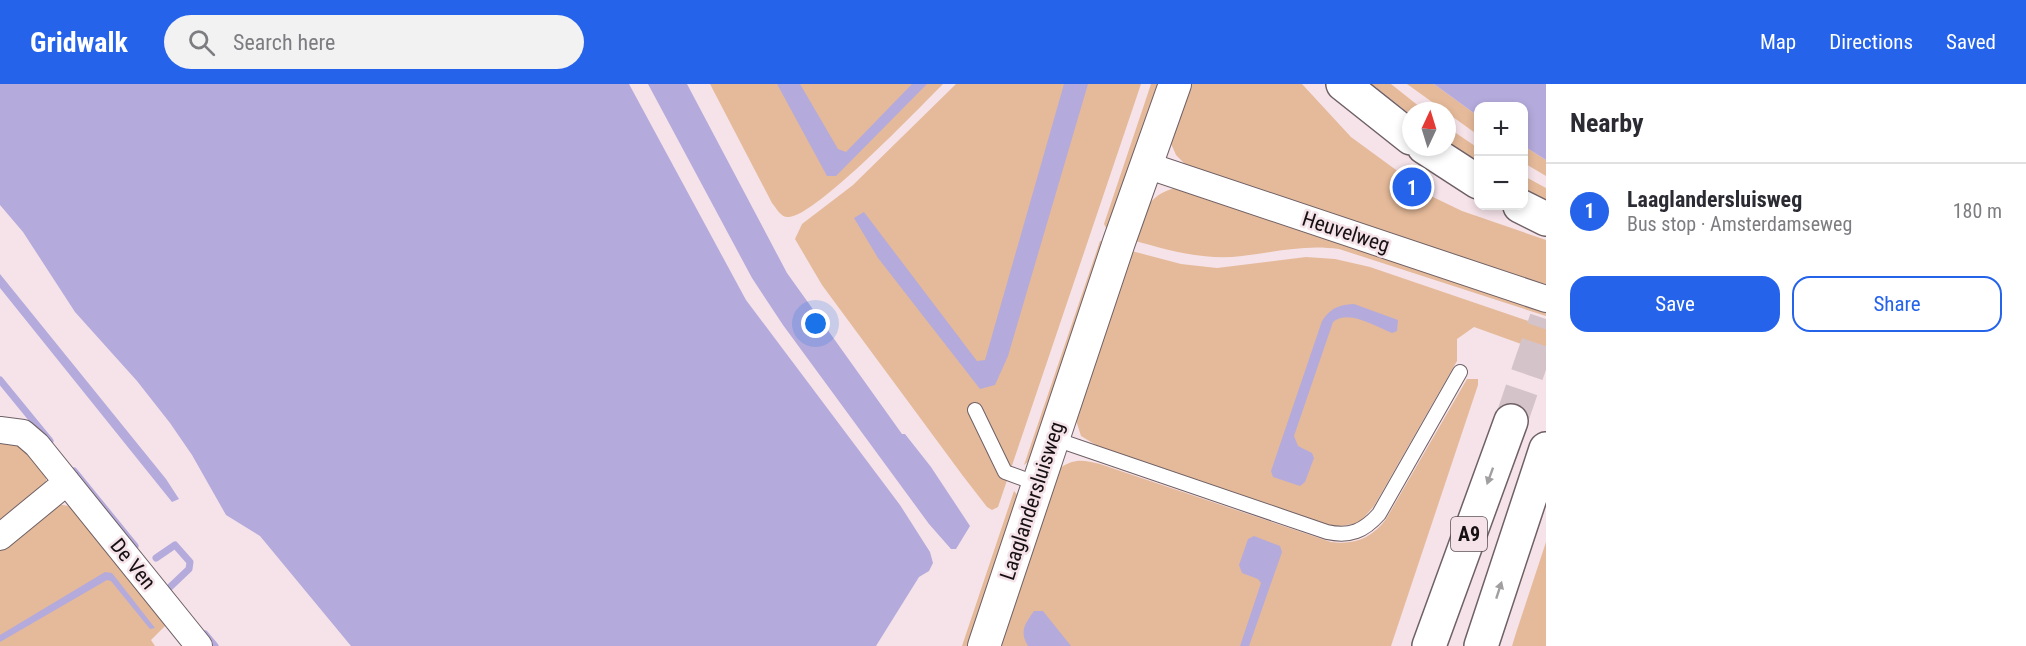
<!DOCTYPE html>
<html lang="en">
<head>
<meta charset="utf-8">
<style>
  body { margin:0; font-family:"Roboto Condensed",sans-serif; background:#f2f2f3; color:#2b2b33 }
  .controls { position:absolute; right:18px; top:18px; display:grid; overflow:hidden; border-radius:12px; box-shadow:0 3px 9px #0003 }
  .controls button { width:54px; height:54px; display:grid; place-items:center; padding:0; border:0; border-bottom:2px solid #e1e1e2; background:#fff; color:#2b2b33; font:30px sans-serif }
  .compass { position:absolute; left:1402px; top:18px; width:54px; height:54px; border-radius:50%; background:#fff; box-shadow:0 3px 9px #0003; rotate:4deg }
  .you { position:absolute; left:816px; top:240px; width:21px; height:21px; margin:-15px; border:4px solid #fff; border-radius:50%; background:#1a73e8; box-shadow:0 0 0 9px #1a73e833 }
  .badge { display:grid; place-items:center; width:39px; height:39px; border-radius:50%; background:#2563eb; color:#fff; font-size:20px; font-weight:700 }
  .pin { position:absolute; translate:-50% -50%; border:3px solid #fff; box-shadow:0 2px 6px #0006 }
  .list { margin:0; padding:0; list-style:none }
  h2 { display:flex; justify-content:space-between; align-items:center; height:78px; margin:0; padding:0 24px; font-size:26px }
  h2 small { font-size:20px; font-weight:400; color:#7c7c81 }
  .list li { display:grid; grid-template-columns:39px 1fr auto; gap:18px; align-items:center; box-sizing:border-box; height:96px; padding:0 24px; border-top:2px solid #e1e1e2 }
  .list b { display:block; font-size:22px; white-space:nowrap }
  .list p { margin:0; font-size:20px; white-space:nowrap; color:#7c7c81 }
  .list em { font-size:20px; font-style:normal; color:#7c7c81 }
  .actions { display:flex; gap:12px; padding:18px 24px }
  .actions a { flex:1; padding:14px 0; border:2px solid #2563eb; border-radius:18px; text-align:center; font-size:21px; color:#2563eb }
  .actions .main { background:#2563eb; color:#fff }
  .icon { flex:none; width:33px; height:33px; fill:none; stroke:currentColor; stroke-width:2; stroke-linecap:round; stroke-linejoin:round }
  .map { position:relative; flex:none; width:1546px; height:562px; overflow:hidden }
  header { display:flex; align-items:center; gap:36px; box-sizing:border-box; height:84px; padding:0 30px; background:#2563eb; color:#fff }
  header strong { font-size:28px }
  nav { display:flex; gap:33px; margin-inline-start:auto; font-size:21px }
  .search { width:420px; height:54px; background:#f2f2f3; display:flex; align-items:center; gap:15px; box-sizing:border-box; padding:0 21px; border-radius:33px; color:#7c7c81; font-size:22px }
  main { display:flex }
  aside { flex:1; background:#fff }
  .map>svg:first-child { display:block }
</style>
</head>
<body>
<header>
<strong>Gridwalk</strong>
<div class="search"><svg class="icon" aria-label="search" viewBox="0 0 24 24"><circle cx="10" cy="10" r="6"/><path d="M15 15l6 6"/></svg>Search here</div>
<nav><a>Map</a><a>Directions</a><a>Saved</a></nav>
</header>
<main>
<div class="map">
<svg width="1546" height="562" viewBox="0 0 1546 562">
  <rect width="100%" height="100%" fill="#f5e3e9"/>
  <!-- green -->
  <path fill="#e5ba9a" d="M 710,0 L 943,0 C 920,23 816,132 789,133 C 781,134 777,125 772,119 Z
    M 956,0 L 1141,0 L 998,423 L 992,426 L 987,423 L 963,392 L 822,201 L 795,155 L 802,140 L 853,101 Z
    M 1151,0 L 1161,0 L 1108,148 L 1104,140 Z
    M 1189,0 L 1302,0 L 1351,53 L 1433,113 L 1462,127 L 1546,156 L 1546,203 L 1188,83 L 1176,71 L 1169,55 Z
    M 1372,0 L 1391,0 L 1425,27 L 1411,27 L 1411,31 Z
    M 1407,0 L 1434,0 L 1478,32 L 1478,51 Z
    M 1447,43 L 1478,64 L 1478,77 L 1447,57 Z
    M 1524,62 L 1546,76 L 1546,92 L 1524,79 Z
    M 1524,92 L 1546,104 L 1546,116 L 1524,104 Z
    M 1176,104 L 1546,225 L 1546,232 L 1339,165 C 1305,160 1275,168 1242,172 C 1204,177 1168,166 1132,156 C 1142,132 1147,110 1176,104 Z
    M 1100,157 L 1107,159 L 1033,374 L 1024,381 Z
    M 1128,166 L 1181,180 L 1217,184 L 1306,173 L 1335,175 L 1370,183 L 1546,243 L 1546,269 L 1474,243 L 1457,255 L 1457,277 L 1374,422 L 1359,439 L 1334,443 L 1101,364 L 1081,352 L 1075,333 Z
    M 1467,295 L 1478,295 L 1478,301 L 1391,562 L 995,562 L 1059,385 C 1074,374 1083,376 1100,380 L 1331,458 C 1355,461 1372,454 1386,435 Z
    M 0,354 L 15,355 L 46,388 L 46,401 L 0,445 Z
    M 1014,407 L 1019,413 L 973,562 L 962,562 Z
    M 57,420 L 75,423 L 166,541 L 151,556 L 155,562 L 0,562 L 0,462 Z
    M 1546,458 L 1546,562 L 1512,562 L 1516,549 Z"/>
  <!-- water -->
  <path fill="#b4aadc" d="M 0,0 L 629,0 L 746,216 L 900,421 L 930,468 L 933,479 L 929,487 L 919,493 L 876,562 L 351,562 L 260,452 L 226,431 L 192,371 L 170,339 L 137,297 L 75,228 L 23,148 L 0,121 Z
    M 648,0 L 687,0 L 787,189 L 902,350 L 905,350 L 931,383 L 970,442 L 956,465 L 951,465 L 929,440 L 783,241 L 752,194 Z
    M 777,0 L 800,0 L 838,65 L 846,68 L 912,0 L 927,0 L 836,92 L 827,92 Z
    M 1064,0 L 1088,0 L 1008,272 L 995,301 L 980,305 L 878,174 L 854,134 L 864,128 L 977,277 L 985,276 Z
    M 1434,0 L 1546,0 L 1546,76 L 1524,62 L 1524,22 L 1478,22 L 1478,32 Z
    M 0,190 L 166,395 L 179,415 L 172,418 L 0,204 Z
    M 1354,220 L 1398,236 L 1397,247 L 1392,249 C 1374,242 1349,225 1333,238 L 1294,352 L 1298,362 L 1312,369 L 1314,374 L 1305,398 L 1300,402 L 1273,393 L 1271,387 L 1322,237 C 1331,224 1338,221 1354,220 Z
    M 1254,452 L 1280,462 L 1282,468 L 1249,562 L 1240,562 L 1261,499 L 1258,495 L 1242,489 L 1239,481 L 1248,455 Z
    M 105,488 L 112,489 L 155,544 L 150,545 L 111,497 L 107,496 L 0,558 L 0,551 Z
    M 1034,527 L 1043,527 L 1071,562 L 1028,562 C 1019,547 1025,540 1034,527 Z"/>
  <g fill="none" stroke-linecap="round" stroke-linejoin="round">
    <!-- stream -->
    <path stroke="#b4aadc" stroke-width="7" d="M 0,296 L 50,357
      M 74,387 L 135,462
      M 156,474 L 175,461 L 190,478 L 189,485 L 169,504
      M 205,550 L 215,562"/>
    <!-- motorway-tunnel -->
    <path stroke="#d4c3c9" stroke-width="33" stroke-dasharray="33 16" stroke-linecap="butt" d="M 1511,337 L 1546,235"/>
    <!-- service casing -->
    <g stroke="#6f6065" stroke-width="16">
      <path id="service" d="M 975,326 L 1005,388 L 1038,400
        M 1052,354 L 1327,448 C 1350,453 1364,447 1379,430 L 1460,288"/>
    </g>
    <!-- minor casing -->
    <g stroke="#6f6065" stroke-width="28">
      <path id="minor" d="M 1146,81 L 1546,215
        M 0,346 L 23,349 L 37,361 L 199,562
        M 0,453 L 67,398"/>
    </g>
    <!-- tertiary casing -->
    <g stroke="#6f6065" stroke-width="34">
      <path id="tertiary" d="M 984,562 L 1119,158 L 1175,0"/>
    </g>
    <!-- primary casing -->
    <g stroke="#6f6065" stroke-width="36">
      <path id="primary" d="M 1343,0 L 1411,54
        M 1424,63 L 1478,98
        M 1520,122 L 1546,135"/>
    </g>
    <!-- motorway casing -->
    <g stroke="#6f6065" stroke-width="36">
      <path id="motorway" d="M 1429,562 L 1511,337
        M 1481,562 L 1546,365"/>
    </g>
    <!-- service -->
    <use href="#service" stroke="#fff" stroke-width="14"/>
    <!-- minor -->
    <use href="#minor" stroke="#fff" stroke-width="26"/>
    <!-- tertiary -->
    <use href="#tertiary" stroke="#fff" stroke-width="32"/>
    <!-- primary -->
    <use href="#primary" stroke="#fff" stroke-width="33"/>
    <!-- motorway -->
    <use href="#motorway" stroke="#fff" stroke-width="33"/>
  </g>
  <!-- one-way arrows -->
  <defs><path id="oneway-solid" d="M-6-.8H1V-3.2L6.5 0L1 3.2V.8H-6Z" transform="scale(1.5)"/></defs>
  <g fill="#a29fa0">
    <use href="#oneway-solid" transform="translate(1490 392) rotate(110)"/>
    <use href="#oneway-solid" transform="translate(1499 506) rotate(-72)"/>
  </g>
  <g text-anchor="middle" stroke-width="5" stroke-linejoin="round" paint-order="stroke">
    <!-- shield labels -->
    <rect fill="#f5e3e9" stroke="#594f52" stroke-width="1.5" x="1451" y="433" width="36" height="34" rx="4.5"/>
    <g font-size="20" font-weight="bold" fill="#161012">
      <text x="1469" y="457">A9</text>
    </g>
    <!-- street labels -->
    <g font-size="21" fill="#161012" stroke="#f5e3e9">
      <text transform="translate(1346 148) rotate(18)" y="7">Heuvelweg</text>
      <text transform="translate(1032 417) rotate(-72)" y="7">Laaglandersluisweg</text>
      <text transform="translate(133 480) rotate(51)" y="7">De Ven</text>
    </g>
  </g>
</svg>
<div class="controls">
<button>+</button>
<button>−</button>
</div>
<svg class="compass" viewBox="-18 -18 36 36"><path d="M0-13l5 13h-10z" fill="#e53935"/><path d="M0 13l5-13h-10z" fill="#7c7c81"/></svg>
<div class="you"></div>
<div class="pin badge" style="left:1412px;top:103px">1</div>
</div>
<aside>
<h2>Nearby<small></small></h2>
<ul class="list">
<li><span class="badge">1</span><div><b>Laaglandersluisweg</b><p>Bus stop · Amsterdamseweg</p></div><em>180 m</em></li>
</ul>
<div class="actions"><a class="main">Save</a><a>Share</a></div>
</aside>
</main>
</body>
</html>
